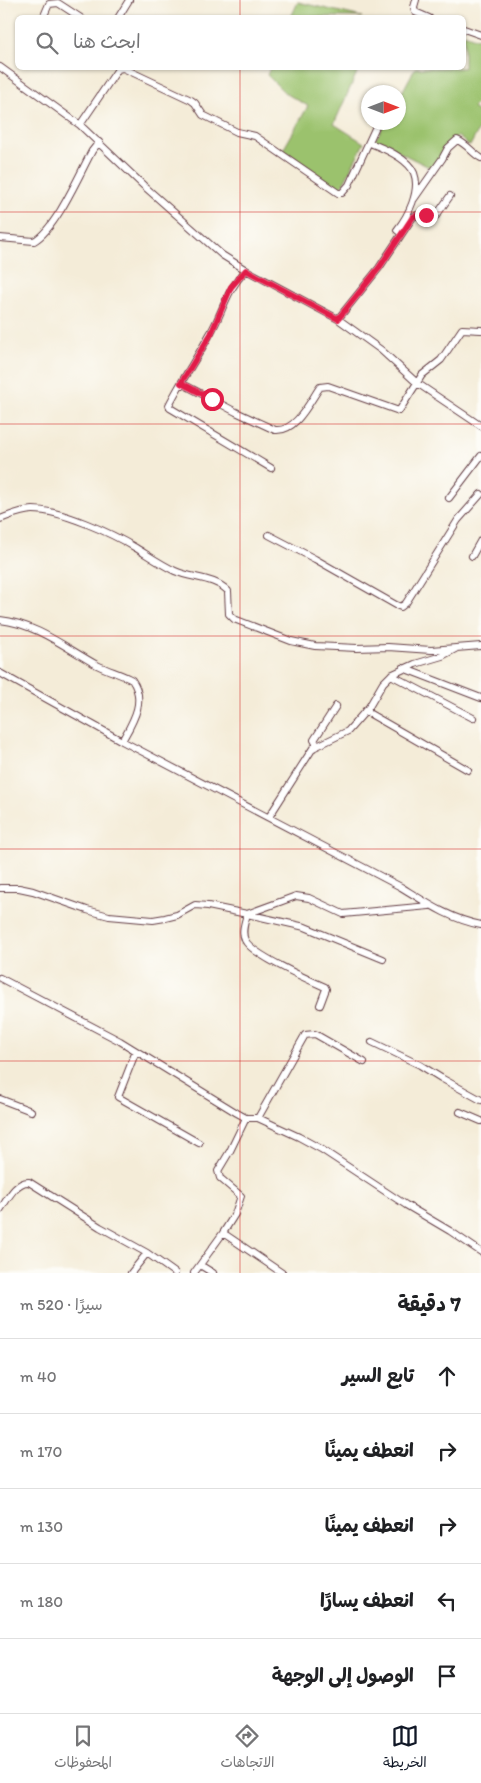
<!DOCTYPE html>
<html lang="ar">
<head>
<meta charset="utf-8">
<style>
  body { margin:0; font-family:Itim,"Playpen Sans Arabic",sans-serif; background:#f6f6f6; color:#202124; direction:rtl }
  .compass { position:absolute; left:361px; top:85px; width:45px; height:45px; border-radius:50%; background:#fff; box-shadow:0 1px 4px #0004; rotate:90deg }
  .stop { position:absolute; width:15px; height:15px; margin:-11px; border:4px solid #e11d48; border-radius:50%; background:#fff }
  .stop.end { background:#e11d48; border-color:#fff; box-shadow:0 1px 5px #0008 }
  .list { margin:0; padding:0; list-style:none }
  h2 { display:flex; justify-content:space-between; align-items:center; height:65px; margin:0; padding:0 20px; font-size:21px }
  h2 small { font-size:16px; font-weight:400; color:#757577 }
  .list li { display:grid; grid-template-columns:32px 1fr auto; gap:15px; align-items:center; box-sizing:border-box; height:75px; padding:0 20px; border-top:1px solid #e0e0e0 }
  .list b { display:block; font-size:19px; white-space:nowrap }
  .list em { font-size:16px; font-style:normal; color:#757577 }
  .icon { flex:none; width:28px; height:28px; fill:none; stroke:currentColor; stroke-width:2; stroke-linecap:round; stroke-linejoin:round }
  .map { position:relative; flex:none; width:481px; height:1273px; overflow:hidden; direction:ltr }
  .search { position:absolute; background:#fff; box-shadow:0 1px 4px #0004; left:15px; right:15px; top:15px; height:55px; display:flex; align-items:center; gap:12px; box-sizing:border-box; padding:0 18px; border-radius:8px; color:#757577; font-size:19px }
  .sheet { height:440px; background:#fff }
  nav { display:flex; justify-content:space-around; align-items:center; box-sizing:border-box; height:70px; border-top:1px solid #e0e0e0; background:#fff; font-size:14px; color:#757577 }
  nav a { display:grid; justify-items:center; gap:2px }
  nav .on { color:#111827 }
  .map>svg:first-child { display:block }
</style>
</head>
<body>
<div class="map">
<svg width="481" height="1273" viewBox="0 0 481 1273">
  <rect width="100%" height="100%" fill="#fdfcf7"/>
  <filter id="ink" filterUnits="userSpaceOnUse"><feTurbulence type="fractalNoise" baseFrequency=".02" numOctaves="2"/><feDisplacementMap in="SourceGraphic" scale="10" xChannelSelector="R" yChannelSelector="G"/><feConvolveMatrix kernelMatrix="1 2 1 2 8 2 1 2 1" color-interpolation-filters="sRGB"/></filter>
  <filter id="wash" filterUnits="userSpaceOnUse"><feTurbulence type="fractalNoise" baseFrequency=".0096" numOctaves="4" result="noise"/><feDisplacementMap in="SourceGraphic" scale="20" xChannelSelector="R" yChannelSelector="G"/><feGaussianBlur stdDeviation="1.12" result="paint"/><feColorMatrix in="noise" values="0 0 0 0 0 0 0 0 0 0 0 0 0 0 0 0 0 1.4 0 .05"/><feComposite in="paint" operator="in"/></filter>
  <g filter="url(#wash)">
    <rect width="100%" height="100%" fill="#f4ecd8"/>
    <!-- green -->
    <path fill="#9bc26d" stroke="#72704c" d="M 298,2 L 362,17 L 291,17 Z
      M 464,34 L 481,40 L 481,97 L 473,108 L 481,114 L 481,125 L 470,146 L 457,136 L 435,170 L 375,140 L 385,123 L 398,122 L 399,98 L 415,68 L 464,68 Z
      M 270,68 L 359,68 L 334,124 L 364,143 L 340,190 L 283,150 L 308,106 L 285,93 L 267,75 Z"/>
  </g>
  <g filter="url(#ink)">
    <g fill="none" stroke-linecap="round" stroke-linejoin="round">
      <!-- street casing -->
      <g stroke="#643e45" stroke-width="8">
        <path id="street" d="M 416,0 L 414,7 L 415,12 L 429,18
          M 43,18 L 49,4 L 58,3 L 81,18
          M 118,18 L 129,0
          M 464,29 L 481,35
          M 0,67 L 80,125 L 144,186 L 222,255 L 246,270 L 338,319 L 381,350 L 417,383 L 481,426
          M 123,68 L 191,100 L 195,103 L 203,115 L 237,132 L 255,136 L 338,193 L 342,193 L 349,185 L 378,122
          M 80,125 L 118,69 L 122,68
          M 370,143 C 383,148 408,158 414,173 C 421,191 408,216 397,230 L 401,233
          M 414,199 L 442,159 L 448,148 L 457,140 C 467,144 472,153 481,158
          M 0,238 L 34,241 C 56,229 80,173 92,151 L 99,142
          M 246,270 C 225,292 224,310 210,334 C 197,358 181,381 169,405 L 170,408 L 271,468
          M 338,319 L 379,268 L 413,217 L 420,214 L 436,216 L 450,196
          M 181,383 L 236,412 L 275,430 C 296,432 309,403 320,387 L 328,386 L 399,411 L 422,375 L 441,360 L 462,329 L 481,330
          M 449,498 L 481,456
          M 0,519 C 11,515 22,510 33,510 C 61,510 111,533 136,548 C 149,556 162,565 175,571 C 193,579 214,577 228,591 L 229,614 L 234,619 L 291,641 L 315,646 L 357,648 L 388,647 L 431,650 L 481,646
          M 269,535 L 315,559 L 396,605 L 401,607 L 406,603 L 458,520 L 481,494
          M 472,556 L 481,540
          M 0,620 C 37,624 66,648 97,665 C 109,671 121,674 132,680 C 147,701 132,723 122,741
          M 403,668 L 481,698
          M 0,673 L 122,741 L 401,887 C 427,903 450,919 481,925
          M 391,675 L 473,718
          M 365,711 L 468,770
          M 317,745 L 314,740 L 336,706
          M 269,817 L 313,748 L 348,731 L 369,707 L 383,683 L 391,675 L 415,664 L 442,656 L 457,648
          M 0,888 L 19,888 L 33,891 L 87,910 L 109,916 L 153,920 L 165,918 L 177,915 L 195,905 L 208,906 L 247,914 L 296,896 L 309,898 L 343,914 L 429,906
          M 0,978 L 120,1041 L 237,1113 L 246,1118 L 258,1118 L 299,1137 L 321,1149 L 406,1205 L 450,1231 L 481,1252
          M 320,1005 L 326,989 L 325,987 C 309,980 251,954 245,940 C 241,932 245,922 247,914 L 305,927 L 383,959
          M 372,1042 L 420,1065 L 441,1078 L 481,1100
          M 136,1051 L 118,1097 L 199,1143
          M 0,1099 L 31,1111
          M 460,1112 L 481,1121
          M 258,1118 L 305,1035 L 315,1034 L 364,1062
          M 0,1210 C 7,1200 16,1181 29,1182 L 100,1227 L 147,1253
          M 223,1233 L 235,1214 L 241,1196 L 220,1178 L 218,1171 L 230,1151 L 246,1118
          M 200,1265 L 213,1273
          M 131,1273 L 147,1253 L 175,1273
          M 194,1273 L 223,1233 L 282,1273"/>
      </g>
      <!-- street -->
      <use href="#street" stroke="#fff" stroke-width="6"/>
    </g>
  </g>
  <g fill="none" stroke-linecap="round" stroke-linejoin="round" filter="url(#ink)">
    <!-- route -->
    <path stroke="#e11d48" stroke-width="6" d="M 212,399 L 181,383 L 211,334 L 231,287 L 246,270 L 338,319 L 379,268 L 413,217 L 420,214 L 426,215"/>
  </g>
  <!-- grid -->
  <path fill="none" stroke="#d62828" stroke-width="1" stroke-opacity="0.55" d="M 240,0 L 240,18M 240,68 L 240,1273M 0,212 L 481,212M 0,424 L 481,424M 0,636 L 481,636M 0,849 L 481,849M 0,1061 L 481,1061"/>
</svg>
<svg class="compass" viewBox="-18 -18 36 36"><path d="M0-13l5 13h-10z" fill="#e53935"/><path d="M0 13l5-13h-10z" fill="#757577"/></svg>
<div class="stop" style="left:212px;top:399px"></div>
<div class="stop end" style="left:426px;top:215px"></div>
<div class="search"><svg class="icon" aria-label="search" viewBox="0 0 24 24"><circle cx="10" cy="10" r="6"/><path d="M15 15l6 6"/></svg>ابحث هنا</div>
</div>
<section class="sheet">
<h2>7 دقيقة<small>سيرًا · 520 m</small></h2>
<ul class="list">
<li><svg class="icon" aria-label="ahead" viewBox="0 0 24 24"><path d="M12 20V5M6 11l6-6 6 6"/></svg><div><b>تابع السير</b></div><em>40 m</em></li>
<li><svg class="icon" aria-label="right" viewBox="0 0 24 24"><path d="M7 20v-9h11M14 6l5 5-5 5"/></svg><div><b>انعطف يمينًا</b></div><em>170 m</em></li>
<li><svg class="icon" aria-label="right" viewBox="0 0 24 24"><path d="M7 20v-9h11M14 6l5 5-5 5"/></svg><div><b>انعطف يمينًا</b></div><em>130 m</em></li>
<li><svg class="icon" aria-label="left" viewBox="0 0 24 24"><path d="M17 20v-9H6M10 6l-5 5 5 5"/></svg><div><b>انعطف يسارًا</b></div><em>180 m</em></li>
<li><svg class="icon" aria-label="arrive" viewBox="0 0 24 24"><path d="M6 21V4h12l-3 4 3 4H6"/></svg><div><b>الوصول إلى الوجهة</b></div></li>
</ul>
</section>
<nav>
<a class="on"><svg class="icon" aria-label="map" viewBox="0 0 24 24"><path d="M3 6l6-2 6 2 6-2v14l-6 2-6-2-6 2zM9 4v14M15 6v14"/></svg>الخريطة</a>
<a><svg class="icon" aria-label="directions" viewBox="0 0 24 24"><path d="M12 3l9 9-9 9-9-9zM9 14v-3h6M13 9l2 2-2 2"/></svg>الاتجاهات</a>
<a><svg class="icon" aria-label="saved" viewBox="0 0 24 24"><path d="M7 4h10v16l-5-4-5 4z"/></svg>المحفوظات</a>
</nav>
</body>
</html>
